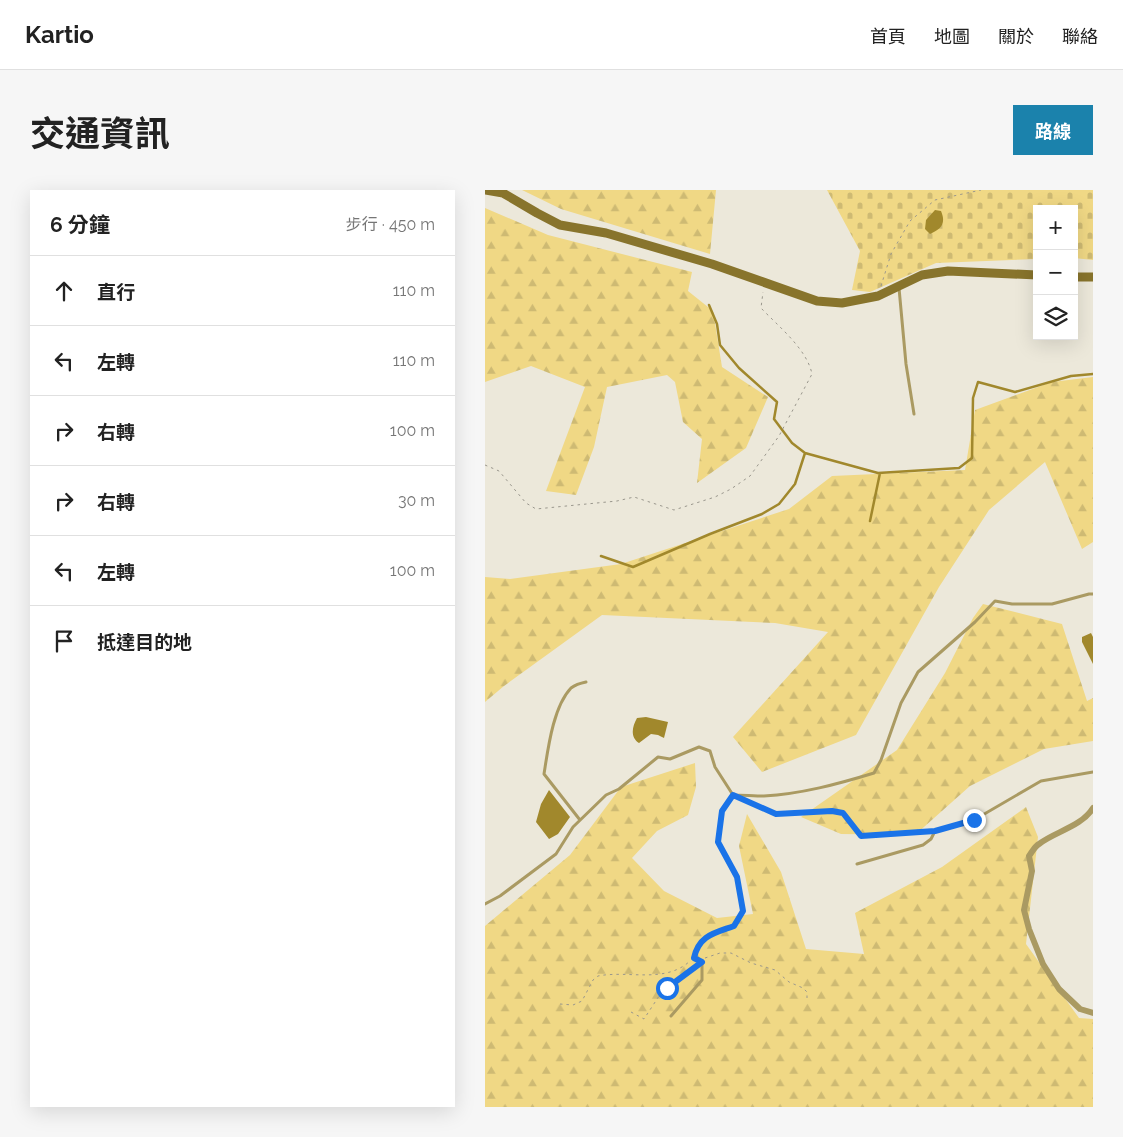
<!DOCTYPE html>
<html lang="zh-TW">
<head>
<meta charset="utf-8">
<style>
  body { margin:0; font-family:Raleway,"Noto Sans TC",sans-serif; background:#f6f6f6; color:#222 }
  .controls { position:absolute; right:15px; top:15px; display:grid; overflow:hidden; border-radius:0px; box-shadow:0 5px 20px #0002 }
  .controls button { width:45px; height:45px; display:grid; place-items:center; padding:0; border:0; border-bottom:1px solid #e0e0e0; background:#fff; color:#222; font:25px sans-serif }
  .stop { position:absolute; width:15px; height:15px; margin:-11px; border:4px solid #1a73e8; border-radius:50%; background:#fff }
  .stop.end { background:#1a73e8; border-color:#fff; box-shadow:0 1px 5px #0008 }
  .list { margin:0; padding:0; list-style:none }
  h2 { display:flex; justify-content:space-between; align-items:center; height:65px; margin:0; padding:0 20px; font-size:21px }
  h2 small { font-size:16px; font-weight:400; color:#767676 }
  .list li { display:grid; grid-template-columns:32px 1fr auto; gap:15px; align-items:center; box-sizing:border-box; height:70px; padding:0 20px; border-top:1px solid #e0e0e0 }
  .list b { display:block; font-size:19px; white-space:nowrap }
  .list em { font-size:16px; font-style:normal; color:#767676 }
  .icon { flex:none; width:28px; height:28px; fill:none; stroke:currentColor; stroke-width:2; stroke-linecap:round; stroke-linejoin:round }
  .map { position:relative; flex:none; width:608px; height:917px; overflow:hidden; border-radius:0px }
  header { display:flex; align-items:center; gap:30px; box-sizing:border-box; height:70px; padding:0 25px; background:#fff; border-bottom:1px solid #e0e0e0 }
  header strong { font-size:24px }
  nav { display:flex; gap:28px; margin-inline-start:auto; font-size:18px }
  .intro { display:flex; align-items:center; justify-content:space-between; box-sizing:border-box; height:120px; padding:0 30px }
  h1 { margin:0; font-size:35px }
  .button { padding:12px 22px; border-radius:0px; background:#1b82ac; color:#fff; font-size:18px; font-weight:700 }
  main { display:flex; gap:30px; padding:0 30px }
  aside { flex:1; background:#fff; border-radius:0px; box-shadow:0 5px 20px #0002 }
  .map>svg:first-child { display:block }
</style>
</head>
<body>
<header>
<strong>Kartio</strong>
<nav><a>首頁</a><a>地圖</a><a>關於</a><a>聯絡</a></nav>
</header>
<div class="intro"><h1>交通資訊</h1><a class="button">路線</a></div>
<main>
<aside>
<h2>6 分鐘<small>步行 · 450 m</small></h2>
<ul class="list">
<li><svg class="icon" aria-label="ahead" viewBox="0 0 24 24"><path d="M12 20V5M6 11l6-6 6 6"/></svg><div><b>直行</b></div><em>110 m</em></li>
<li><svg class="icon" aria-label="left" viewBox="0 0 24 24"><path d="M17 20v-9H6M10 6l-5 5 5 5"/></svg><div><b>左轉</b></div><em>110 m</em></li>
<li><svg class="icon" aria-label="right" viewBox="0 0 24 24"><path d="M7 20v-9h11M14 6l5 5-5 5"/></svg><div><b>右轉</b></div><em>100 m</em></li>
<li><svg class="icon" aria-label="right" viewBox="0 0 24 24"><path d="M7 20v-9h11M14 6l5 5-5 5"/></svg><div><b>右轉</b></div><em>30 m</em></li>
<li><svg class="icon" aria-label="left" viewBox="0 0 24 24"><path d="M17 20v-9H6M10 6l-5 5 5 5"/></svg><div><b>左轉</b></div><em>100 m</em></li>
<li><svg class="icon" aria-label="arrive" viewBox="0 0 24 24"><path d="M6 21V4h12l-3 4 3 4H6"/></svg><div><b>抵達目的地</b></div></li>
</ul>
</aside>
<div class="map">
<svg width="608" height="917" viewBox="0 0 608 917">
  <defs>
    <pattern id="forest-firs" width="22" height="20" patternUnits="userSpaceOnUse" patternTransform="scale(1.25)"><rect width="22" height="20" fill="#f0d885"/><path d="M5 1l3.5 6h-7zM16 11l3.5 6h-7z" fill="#ceba73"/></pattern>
    <pattern id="cemetery-stones" width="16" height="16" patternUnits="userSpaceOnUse" patternTransform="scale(1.25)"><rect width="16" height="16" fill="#f0d885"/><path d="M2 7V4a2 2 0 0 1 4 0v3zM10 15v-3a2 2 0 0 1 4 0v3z" fill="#ceba73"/></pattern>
  </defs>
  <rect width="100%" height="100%" fill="#ece8da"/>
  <!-- forest -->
  <path fill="url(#forest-firs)" d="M 37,0 L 231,0 L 225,64 L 76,19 Z
    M 0,18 L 63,45 L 207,82 L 203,101 L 228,121 L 237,177 L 283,207 L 261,258 L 212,293 L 217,249 L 198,232 L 190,192 L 182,185 L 122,197 L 109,257 L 91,305 L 61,301 L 100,197 L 46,176 L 0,192 Z
    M 608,187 L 608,352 L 597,359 L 560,272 L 504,320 L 454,397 L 371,545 L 277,582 L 248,547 L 343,442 L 290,433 L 117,425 L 19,496 L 0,512 L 0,387 L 25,389 L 136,374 L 304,319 L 347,286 L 480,280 L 490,220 L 567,192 Z
    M 498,414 L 577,434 L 602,511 L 608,508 L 608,551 L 559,559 L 485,596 L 430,645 L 356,644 L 316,627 L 412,560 L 460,483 L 488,428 Z
    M 210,573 L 211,597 L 203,625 L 172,641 L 147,668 L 179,701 L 232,728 L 268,724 L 254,656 L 262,624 L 296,682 L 321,759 L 379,764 L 370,723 L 457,677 L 541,617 L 553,647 L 541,754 L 594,828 L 608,829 L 608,917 L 0,917 L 0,736 L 85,665 L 136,597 Z"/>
  <!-- cemetery -->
  <path fill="url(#cemetery-stones)" d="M 342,0 L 608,0 L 608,70 L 589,68 L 589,19 L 552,19 L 552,69 L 451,73 L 385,102 L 367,100 L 375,61 Z"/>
  <!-- water -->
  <path fill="#a1882c" d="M 450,20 L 456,21 C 461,33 457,39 445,44 L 440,39 L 441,30 Z
    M 606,443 L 608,447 L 608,474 L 597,452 L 597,447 Z
    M 161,527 L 183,532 L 179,548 L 173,545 L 166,544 L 154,553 C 145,547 147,537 152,528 Z
    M 64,600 L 85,627 L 73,644 L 64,649 L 51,632 L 56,614 Z"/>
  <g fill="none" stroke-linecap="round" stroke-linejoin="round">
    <!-- stream -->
    <path stroke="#a1882c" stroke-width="2.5" d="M 224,115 L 232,134 L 235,155 L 254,178 L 292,212 L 289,229 L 307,253 L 320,263 L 393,283 L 474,278 L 487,268 L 488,208 L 493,192 L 530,202 L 586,186 L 608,184
      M 385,331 L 395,283
      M 116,366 L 148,377 L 225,344 L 277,324 L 294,314 L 310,294 L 320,263"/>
    <!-- path -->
    <path stroke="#9a978d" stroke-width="1" stroke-dasharray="2.5 4" stroke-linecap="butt" d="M 396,96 L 406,64 L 425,31 L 450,10 L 496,0
      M 0,275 L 14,281 L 41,313 L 51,319 L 132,311 L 149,307 L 189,320 L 230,307 L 246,299 L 265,286 L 294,246 L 327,184 C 322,159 293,136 276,118 L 278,102
      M 220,768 L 235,763 L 246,763 L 266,773 L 290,780 L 304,792 L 318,798 L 322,802 L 322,812
      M 75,814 L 88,815 L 97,811 L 108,790 L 113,786 C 143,780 180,794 205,771
      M 146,822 L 159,829 L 176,803 L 211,777"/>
    <!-- lane -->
    <path stroke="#aa9a62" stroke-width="3" d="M 414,98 L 421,174 L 429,224
      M 95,630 L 59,584 C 63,559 68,517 86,498 C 90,495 96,493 101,492
      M 372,674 L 438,655 L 446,649 L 450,641
      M 0,714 L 15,706 L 71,664 L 88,637 L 121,605 L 134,599 L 173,567 L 185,569 L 214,557 L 225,561 L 230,577 L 248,605 L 291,624 L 347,621 L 358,623 L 376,646 L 450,641 L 489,630 L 556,591 L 608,582
      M 186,826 L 217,790 L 217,772 L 209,768 C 214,746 230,743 249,736 L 258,721 L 252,687 L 233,652 L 237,621 L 248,605 C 258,605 269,606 279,606 C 316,604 353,594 389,583 L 396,570 L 416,513 L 433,482 L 490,432 L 510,411 L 527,414 L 567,414 L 604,404 L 608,404"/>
    <!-- street -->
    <path stroke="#aa9a62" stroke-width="6" d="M 608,618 C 596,637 571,641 554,654 C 550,656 547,662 544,666 L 547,681 L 539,720 L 544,739 L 558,774 L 574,799 L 595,819 L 608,823"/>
    <!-- secondary -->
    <path stroke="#88742c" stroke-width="9" d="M 0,0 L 18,3 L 52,23 L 75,35 L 121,43 L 227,74 L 332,111 L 357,113 L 393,106 L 437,85 L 463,81 L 552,85
      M 589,87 L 608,87"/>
  </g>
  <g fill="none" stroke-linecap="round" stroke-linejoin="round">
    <!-- route -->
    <path stroke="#1a73e8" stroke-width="6" d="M 182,798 L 217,772 L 209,768 C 214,745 230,743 249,736 L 258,721 L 252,687 L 233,652 L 237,621 L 248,605 L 291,624 L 347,621 L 358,623 L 376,646 L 450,641 L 489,630"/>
  </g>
</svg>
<div class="controls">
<button>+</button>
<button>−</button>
<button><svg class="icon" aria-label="layers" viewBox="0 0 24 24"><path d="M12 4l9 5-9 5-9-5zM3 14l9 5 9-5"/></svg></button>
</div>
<div class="stop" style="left:182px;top:798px"></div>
<div class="stop end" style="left:489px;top:630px"></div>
</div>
</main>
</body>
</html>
